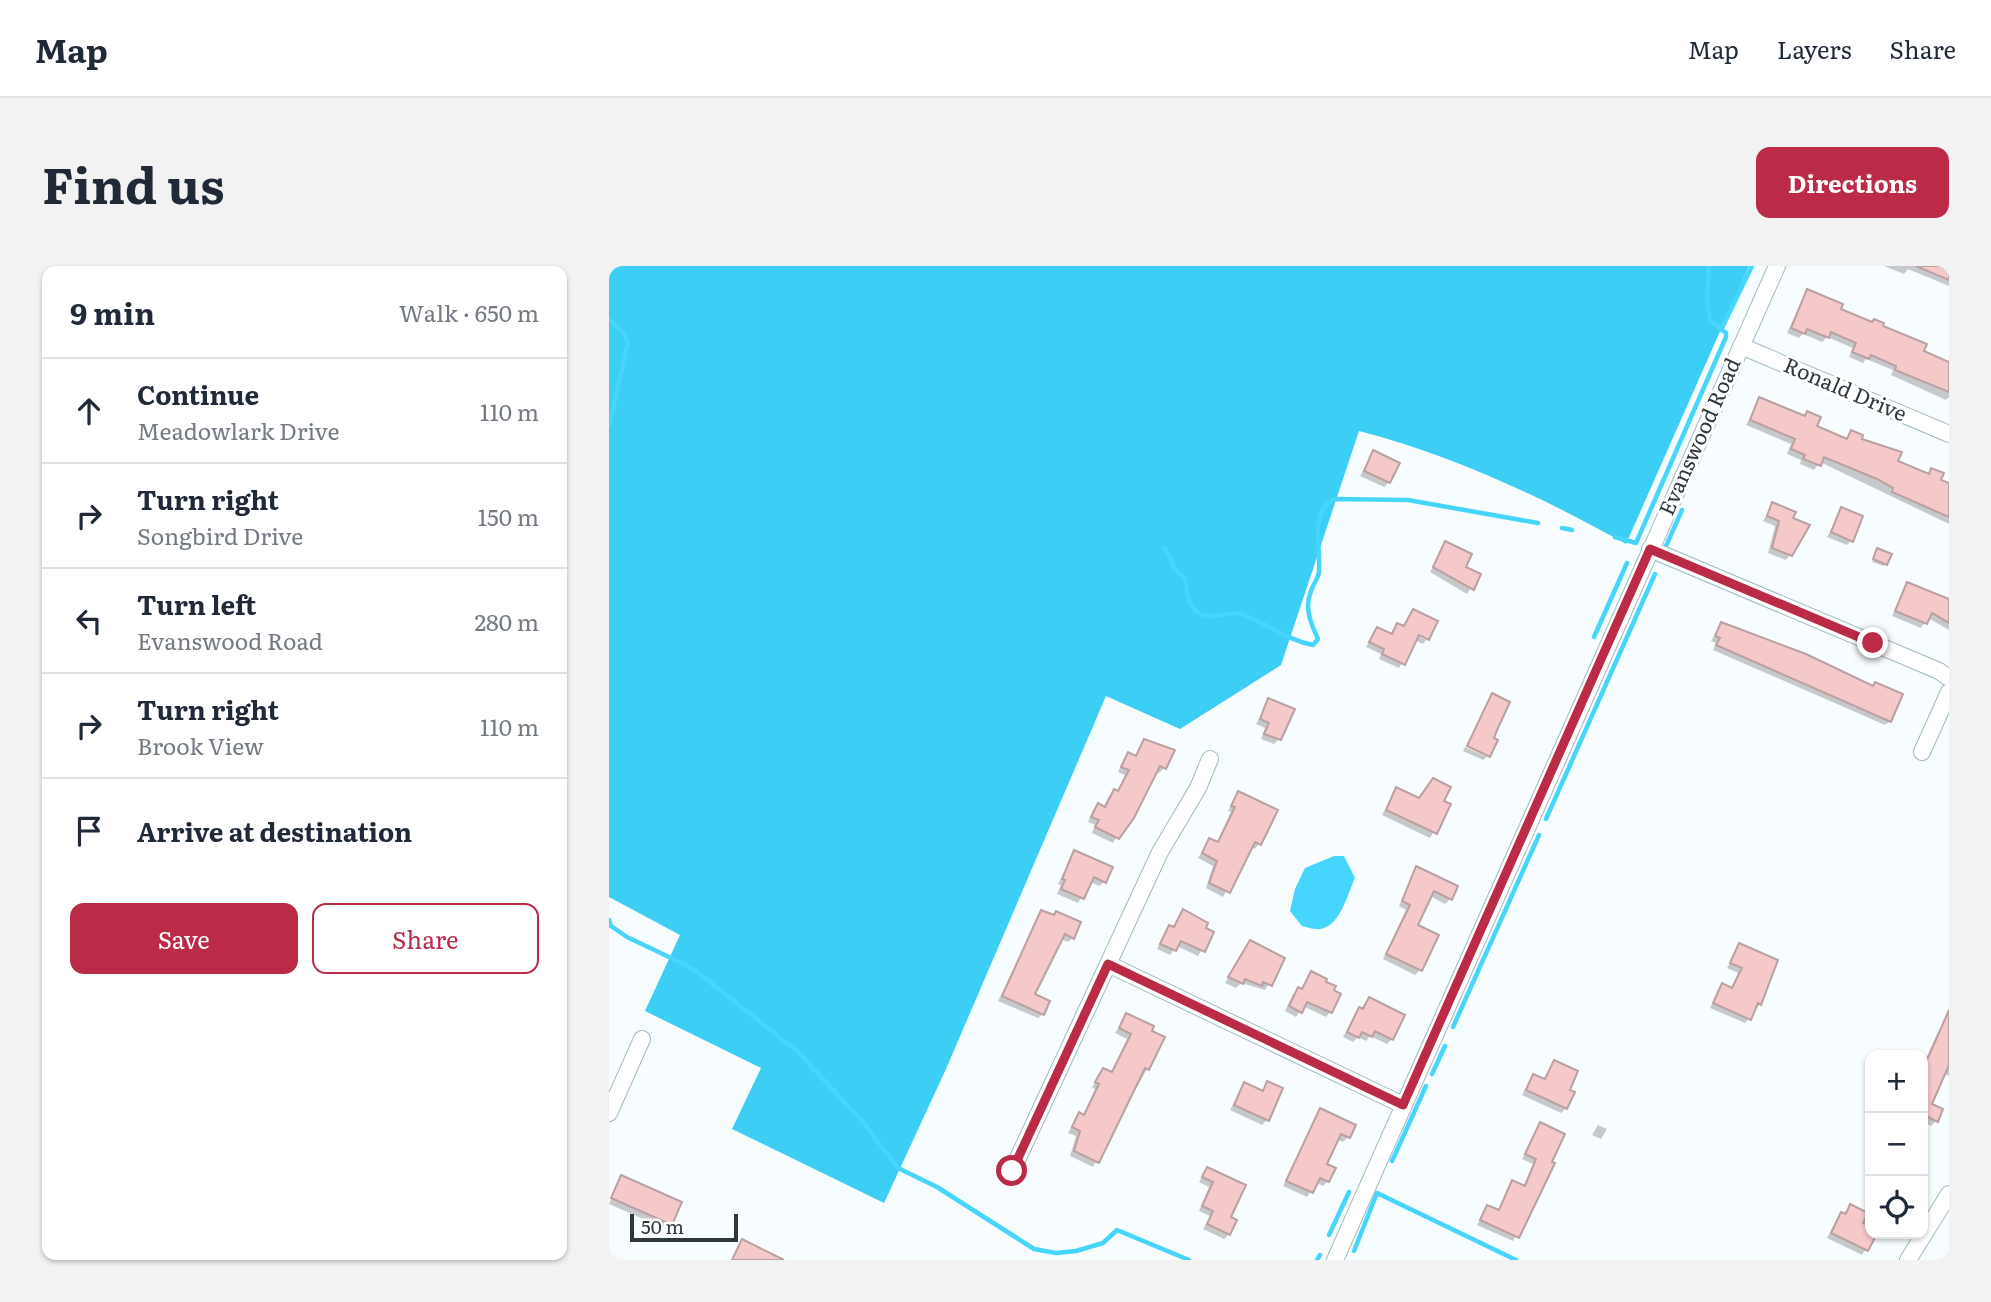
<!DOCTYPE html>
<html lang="en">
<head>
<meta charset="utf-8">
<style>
  body { margin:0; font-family:Literata,serif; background:#f2f2f3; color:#1f2937 }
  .controls { position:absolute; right:21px; bottom:21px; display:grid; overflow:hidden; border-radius:14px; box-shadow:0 2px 5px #0004 }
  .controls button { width:63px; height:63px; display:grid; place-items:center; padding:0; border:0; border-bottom:2px solid #e0e1e3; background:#fff; color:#1f2937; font:35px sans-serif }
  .scale { position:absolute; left:21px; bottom:18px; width:108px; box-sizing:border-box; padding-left:7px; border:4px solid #2f393d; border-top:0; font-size:19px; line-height:24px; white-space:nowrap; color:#2f393d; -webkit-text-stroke:5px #fff; paint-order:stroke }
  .stop { position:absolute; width:21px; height:21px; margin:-16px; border:5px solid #bb2a47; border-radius:50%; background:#fff }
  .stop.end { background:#bb2a47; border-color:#fff; box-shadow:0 2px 7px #0008 }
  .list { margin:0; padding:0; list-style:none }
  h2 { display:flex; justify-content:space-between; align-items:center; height:91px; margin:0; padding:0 28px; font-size:30px }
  h2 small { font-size:23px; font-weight:400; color:#747a83 }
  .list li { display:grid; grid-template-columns:46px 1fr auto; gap:21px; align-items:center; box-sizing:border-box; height:105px; padding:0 28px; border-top:2px solid #e0e1e3 }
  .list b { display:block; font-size:26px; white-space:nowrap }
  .list p { margin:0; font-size:23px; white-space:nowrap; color:#747a83 }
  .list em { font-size:23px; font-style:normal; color:#747a83 }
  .actions { display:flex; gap:14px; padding:21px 28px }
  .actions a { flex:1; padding:16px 0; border:2px solid #bb2a47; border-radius:14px; text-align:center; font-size:24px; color:#bb2a47 }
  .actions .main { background:#bb2a47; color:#fff }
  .icon { flex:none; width:38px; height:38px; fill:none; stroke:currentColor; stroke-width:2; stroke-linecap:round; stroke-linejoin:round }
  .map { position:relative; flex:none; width:1340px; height:994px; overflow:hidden; border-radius:14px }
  header { display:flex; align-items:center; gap:42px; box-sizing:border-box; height:98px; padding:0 35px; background:#fff; border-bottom:2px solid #e0e1e3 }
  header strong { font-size:33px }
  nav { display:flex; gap:38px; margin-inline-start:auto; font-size:24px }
  .intro { display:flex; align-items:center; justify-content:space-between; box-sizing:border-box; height:168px; padding:0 42px }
  h1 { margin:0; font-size:49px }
  .button { padding:18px 32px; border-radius:14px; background:#bb2a47; color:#fff; font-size:24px; font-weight:700 }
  main { display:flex; gap:42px; padding:0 42px }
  aside { flex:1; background:#fff; border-radius:14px; box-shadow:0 2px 5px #0004 }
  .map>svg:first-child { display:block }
</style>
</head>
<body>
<header>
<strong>Map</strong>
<nav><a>Map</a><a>Layers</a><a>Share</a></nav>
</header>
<div class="intro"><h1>Find us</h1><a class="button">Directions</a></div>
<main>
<aside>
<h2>9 min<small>Walk · 650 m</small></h2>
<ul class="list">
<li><svg class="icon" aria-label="ahead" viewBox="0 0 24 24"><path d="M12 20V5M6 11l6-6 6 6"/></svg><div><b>Continue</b><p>Meadowlark Drive</p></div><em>110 m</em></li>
<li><svg class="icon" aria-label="right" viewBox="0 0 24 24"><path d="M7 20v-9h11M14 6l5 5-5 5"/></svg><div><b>Turn right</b><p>Songbird Drive</p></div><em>150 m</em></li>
<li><svg class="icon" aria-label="left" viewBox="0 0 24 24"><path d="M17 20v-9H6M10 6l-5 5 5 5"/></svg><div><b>Turn left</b><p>Evanswood Road</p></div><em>280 m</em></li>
<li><svg class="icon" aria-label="right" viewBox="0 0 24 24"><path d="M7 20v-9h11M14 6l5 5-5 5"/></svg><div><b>Turn right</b><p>Brook View</p></div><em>110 m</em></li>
<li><svg class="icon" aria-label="arrive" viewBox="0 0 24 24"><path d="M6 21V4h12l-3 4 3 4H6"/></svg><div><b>Arrive at destination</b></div></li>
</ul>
<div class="actions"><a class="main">Save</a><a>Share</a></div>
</aside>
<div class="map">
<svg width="1340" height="994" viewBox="0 0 1340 994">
  <rect width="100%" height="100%" fill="#f7fcfe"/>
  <!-- forest -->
  <path fill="#3ccef4" d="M 0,0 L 1140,0 L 1017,278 C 933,231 843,189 750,165 L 672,399 L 571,463 L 497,430 L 337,803 L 275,937 L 123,863 L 152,802 L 36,745 L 71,669 L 0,631 Z"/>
  <!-- water -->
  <path fill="#46d5fc" d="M 725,590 L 735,590 L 746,612 C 739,627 731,661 711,663 C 706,664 698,661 693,660 L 681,645 L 686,623 L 696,602 Z"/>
  <!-- shadow -->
  <path fill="#0003" d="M 1275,0 L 1340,0 L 1340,20 L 1299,3 L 1295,8 Z
    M 1198,25 L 1229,44 L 1272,61 L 1312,86 L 1338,97 L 1340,94 L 1340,131 L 1337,134 L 1282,109 L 1284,104 L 1257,93 L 1254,97 L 1240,91 L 1244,82 L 1218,71 L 1213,76 L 1194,68 L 1190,72 L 1178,67 Z
    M 1151,133 L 1194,151 L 1198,147 L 1206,161 L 1236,174 L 1242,166 L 1287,196 L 1317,209 L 1323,204 L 1330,215 L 1340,219 L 1340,258 L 1211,196 L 1205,204 L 1191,198 L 1192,194 L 1178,188 L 1182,178 L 1137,159 Z
    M 764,187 L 780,216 L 775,221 L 751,210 Z
    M 1164,238 L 1182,253 L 1199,260 L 1192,274 L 1177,294 L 1159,287 L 1166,260 L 1154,255 Z
    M 1233,243 L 1242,275 L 1238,279 L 1218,271 Z
    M 837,278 L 855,302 L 870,309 L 858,328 L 821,306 Z
    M 1267,286 L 1280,289 L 1275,300 L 1263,296 Z
    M 1299,318 L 1338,334 L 1340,331 L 1340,364 L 1319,352 L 1312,362 L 1283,350 Z
    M 804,345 L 802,367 L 817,374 L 814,378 L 806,374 L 790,402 L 770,393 L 772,388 L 757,381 L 768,363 L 781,369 L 788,359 L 794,362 Z
    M 1112,358 L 1281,455 L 1276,459 L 1104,384 L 1107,377 L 1102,375 Z
    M 883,429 L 883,473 L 880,488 L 858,478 Z
    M 660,435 L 670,473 L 665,478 L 652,473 L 656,462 L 647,458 Z
    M 535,475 L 564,484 L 555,502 L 550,507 L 546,505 L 504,577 L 483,567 L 486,559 L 479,556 L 484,544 L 489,539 L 494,542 L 500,530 L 508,527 L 516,509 L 509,506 L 515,493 L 520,488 L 525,491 Z
    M 856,481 L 878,491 L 874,494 L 854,485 Z
    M 788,523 L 809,534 L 840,539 L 821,572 L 773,549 Z
    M 629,527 L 650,578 L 646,583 L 642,581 L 614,631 L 597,622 L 604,600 L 589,592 L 600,574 L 607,578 L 622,546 L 619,545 Z
    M 466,586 L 495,616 L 490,620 L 481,616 L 469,637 L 448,628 L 452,619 L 449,618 Z
    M 807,602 L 841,633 L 836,638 L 821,630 L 807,660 L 811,704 L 806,709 L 774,693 L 797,644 L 790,640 Z
    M 574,645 L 603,667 L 589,690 L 568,680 L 561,689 L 548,683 L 556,666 L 561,661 L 564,662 Z
    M 433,646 L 464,672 L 459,676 L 452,673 L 424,729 L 434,748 L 429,752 L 389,735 Z
    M 1131,679 L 1151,738 L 1136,757 L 1101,742 L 1113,719 L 1122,723 L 1129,707 L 1118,702 Z
    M 637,681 L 674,693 L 656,724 L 632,717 L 627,722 L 616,717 Z
    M 702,708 L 721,746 L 717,751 L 694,740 L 687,751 L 676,745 L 684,728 L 692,724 Z
    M 761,733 L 783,773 L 778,778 L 761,770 L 757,775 L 749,771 L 744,776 L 734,771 L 746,748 Z
    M 518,749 L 541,765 L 538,803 L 484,901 L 461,890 L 467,870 L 459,867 L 466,853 L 474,850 L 486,823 L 483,822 L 489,809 L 494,804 L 502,808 L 518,773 L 506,767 Z
    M 1340,752 L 1340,810 L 1334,807 L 1320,838 L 1327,855 L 1322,860 L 1314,856 L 1314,799 L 1329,766 L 1336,762 Z
    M 945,796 L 958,825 L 957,842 L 952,847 L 913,829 L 920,815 L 925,810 L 935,814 Z
    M 659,817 L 658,854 L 653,859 L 621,844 L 635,818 L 652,826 Z
    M 712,844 L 739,871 L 734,876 L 727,873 L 715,898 L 719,915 L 714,920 L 707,917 L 698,931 L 674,920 Z
    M 931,858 L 954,869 L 904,975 L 868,959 L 879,941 L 888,946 L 904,917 L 914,921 L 924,898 L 913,893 Z
    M 989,859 L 998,863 L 992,873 L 983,869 Z
    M 598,903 L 634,920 L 619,952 L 620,968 L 615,973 L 594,963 L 601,950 L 590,945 L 600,921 L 590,916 Z
    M 12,911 L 62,958 L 57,963 L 0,938 Z
    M 1242,940 L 1252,957 L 1261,962 L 1261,968 L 1266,968 L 1253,989 L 1218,972 L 1228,953 Z"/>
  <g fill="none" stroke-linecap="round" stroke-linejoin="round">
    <!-- stream -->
    <path stroke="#46d5fc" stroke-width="4.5" d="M 0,53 L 15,67 L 19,77 L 0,160
      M 1112,64 L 1143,0
      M 953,262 L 963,264
      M 1006,271 L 1027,277 L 1117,71 L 1117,67 L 1101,54 L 1098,33 L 1100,0
      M 1057,280 L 1073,244
      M 556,282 L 566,303 L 575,311 C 579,323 577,337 588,346 C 602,356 618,344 632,348 C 657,356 677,374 704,379 L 709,373 C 702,358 695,342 702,325 C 704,318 710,312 710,305 C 712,280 700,248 725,233 L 799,234 L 929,257
      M 985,371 L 1018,297
      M 937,553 L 1046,308
      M 0,654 L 2,660 L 18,671 L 83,702 L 189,786 L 253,855 L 289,902 L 328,921 L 425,983 L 447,987 L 467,985 L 494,977 L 508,964 L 580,994
      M 844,761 L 930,569
      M 823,808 L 836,780
      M 783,895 L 817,820
      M 720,969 L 740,926
      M 745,985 L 768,927 L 907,994
      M 708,994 L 711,989"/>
  </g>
  <!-- building -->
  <path fill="#f5c8ca" stroke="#baa0a1" stroke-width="2" d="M 1308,0 L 1340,0 L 1340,14 L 1307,0 Z
    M 1198,23 L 1234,38 L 1232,43 L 1263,56 L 1265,53 L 1275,57 L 1274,60 L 1318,78 L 1315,85 L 1340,96 L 1340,126 L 1286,104 L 1287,100 L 1262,89 L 1260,93 L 1243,86 L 1247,77 L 1222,66 L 1220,72 L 1198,63 L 1196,68 L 1182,62 Z
    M 1150,131 L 1196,150 L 1198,145 L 1212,151 L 1208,160 L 1238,173 L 1242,164 L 1254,169 L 1253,173 L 1293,186 L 1289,195 L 1320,208 L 1322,202 L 1335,207 L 1332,214 L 1340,217 L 1340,251 L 1283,226 L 1284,222 L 1268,213 L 1215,191 L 1212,200 L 1194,193 L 1196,189 L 1182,183 L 1186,173 L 1141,154 Z
    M 764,184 L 791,197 L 781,217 L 755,205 Z
    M 1163,236 L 1187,246 L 1184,252 L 1201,259 L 1183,290 L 1163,282 L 1170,255 L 1158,250 Z
    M 1232,241 L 1254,250 L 1244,276 L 1222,266 Z
    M 836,275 L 863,288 L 857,301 L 872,308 L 865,324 L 824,301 Z
    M 1268,282 L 1283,288 L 1278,299 L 1264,293 Z
    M 1298,316 L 1340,333 L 1340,357 L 1323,347 L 1318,358 L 1286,345 Z
    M 804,343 L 829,355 L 820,374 L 810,369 L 796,399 L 773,388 L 775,383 L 760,376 L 768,361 L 783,368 L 788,357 L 795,360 Z
    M 1112,356 L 1197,388 L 1264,420 L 1266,416 L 1294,428 L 1282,456 L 1107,379 L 1111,372 L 1106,370 Z
    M 883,427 L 901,436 L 889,462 L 885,472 L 889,474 L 881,491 L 858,480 Z
    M 659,432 L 686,443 L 672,474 L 655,468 L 660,457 L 651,453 Z
    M 535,473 L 566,484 L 557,503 L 551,500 L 525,552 L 510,573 L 486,561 L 490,554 L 482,551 L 489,537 L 496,541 L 505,523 L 509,525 L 520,504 L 512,501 L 519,486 L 527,490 Z
    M 824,512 L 842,521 L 835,535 L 842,538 L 828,568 L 777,544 L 787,521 L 810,532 Z
    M 629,525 L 669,544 L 652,579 L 646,576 L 621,627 L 600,617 L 608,595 L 593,587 L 600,572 L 609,576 L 626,541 L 622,540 Z
    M 465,584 L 504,601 L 497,617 L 485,611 L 475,633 L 452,623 L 456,614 L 453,613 Z
    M 807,600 L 849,620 L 843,634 L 825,625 L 809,659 L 830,669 L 813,705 L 777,688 L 801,639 L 793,635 Z
    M 574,643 L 599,657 L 597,662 L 605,666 L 596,686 L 572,675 L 567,685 L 551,678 L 560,659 L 565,661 Z
    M 432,644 L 445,649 L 447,645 L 472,656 L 465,673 L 456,668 L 426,728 L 441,735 L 435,749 L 393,730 Z
    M 641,674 L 676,692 L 663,720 L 654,716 L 653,720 L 636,713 L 634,718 L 619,711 Z
    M 1130,677 L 1169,694 L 1152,739 L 1149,737 L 1142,754 L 1104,737 L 1113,717 L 1123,722 L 1133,702 L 1121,697 Z
    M 702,705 L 718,713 L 717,716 L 727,720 L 725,724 L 732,728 L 723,747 L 698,736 L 693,747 L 680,740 L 689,721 L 693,723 Z
    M 760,731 L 796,749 L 784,774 L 766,765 L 763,771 L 753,766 L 750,772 L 738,766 L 750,741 L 754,743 Z
    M 1340,744 L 1340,799 L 1323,838 L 1334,843 L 1329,856 L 1317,850 L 1314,858 L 1314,803 Z
    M 517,747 L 545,760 L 543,765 L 556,771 L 540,804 L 536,802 L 490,897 L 465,885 L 471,865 L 463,861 L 470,846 L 475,849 L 490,818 L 486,816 L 494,802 L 503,806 L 522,768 L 510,762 Z
    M 945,794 L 969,805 L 961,824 L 966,826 L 958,843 L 917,824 L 924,808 L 936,813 Z
    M 658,815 L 674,822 L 660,855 L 625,839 L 635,816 L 654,825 Z
    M 711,842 L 747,859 L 741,872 L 732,868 L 718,898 L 727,902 L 720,916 L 711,912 L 704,927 L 677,915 Z
    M 931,856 L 956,868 L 943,896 L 946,897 L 910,972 L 871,954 L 878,939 L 890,944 L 903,914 L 916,920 L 927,893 L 916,888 Z
    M 598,901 L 637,919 L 622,951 L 628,954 L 621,969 L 598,958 L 604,945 L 593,940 L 604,916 L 593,911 Z
    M 12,909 L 73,936 L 63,959 L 2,932 Z
    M 1241,938 L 1259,947 L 1254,957 L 1261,960 L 1261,968 L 1268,968 L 1259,985 L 1222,967 L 1232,946 L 1237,948 Z
    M 133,973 L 175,994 L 123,994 Z"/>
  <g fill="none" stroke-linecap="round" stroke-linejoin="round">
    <!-- street casing -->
    <g stroke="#a0b9c1" stroke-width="18">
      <path id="street" d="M 1132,80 L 1340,168
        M 1041,283 L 1330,405 L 1340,412
        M 1313,486 L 1340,426
        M 499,698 L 794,839
        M 0,847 L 33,773
        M 403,905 L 551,586 L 589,522 L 601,493
        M 726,994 L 1168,0
        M 1299,994 L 1340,928"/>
    </g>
    <!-- street -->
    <use href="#street" stroke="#fff" stroke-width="16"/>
  </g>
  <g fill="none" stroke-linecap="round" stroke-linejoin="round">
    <!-- route -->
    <path stroke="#bb2a47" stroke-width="9" d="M 403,905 L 499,698 L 794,839 L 1041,283 L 1264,377"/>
  </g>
  <g text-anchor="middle" stroke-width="6" stroke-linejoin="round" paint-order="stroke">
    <!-- street labels -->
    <g font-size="21" fill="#2f393d" stroke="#fff">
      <text transform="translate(1236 124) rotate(23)" y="7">Ronald Drive</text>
      <text transform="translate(1091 171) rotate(-66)" y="7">Evanswood Road</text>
    </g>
  </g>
</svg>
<div class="controls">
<button>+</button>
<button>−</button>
<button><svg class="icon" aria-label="locate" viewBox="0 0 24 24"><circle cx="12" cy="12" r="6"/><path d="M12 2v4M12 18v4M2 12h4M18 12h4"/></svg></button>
</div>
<div class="scale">50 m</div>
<div class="stop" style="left:403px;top:905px"></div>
<div class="stop end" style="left:1264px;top:377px"></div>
</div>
</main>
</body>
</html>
